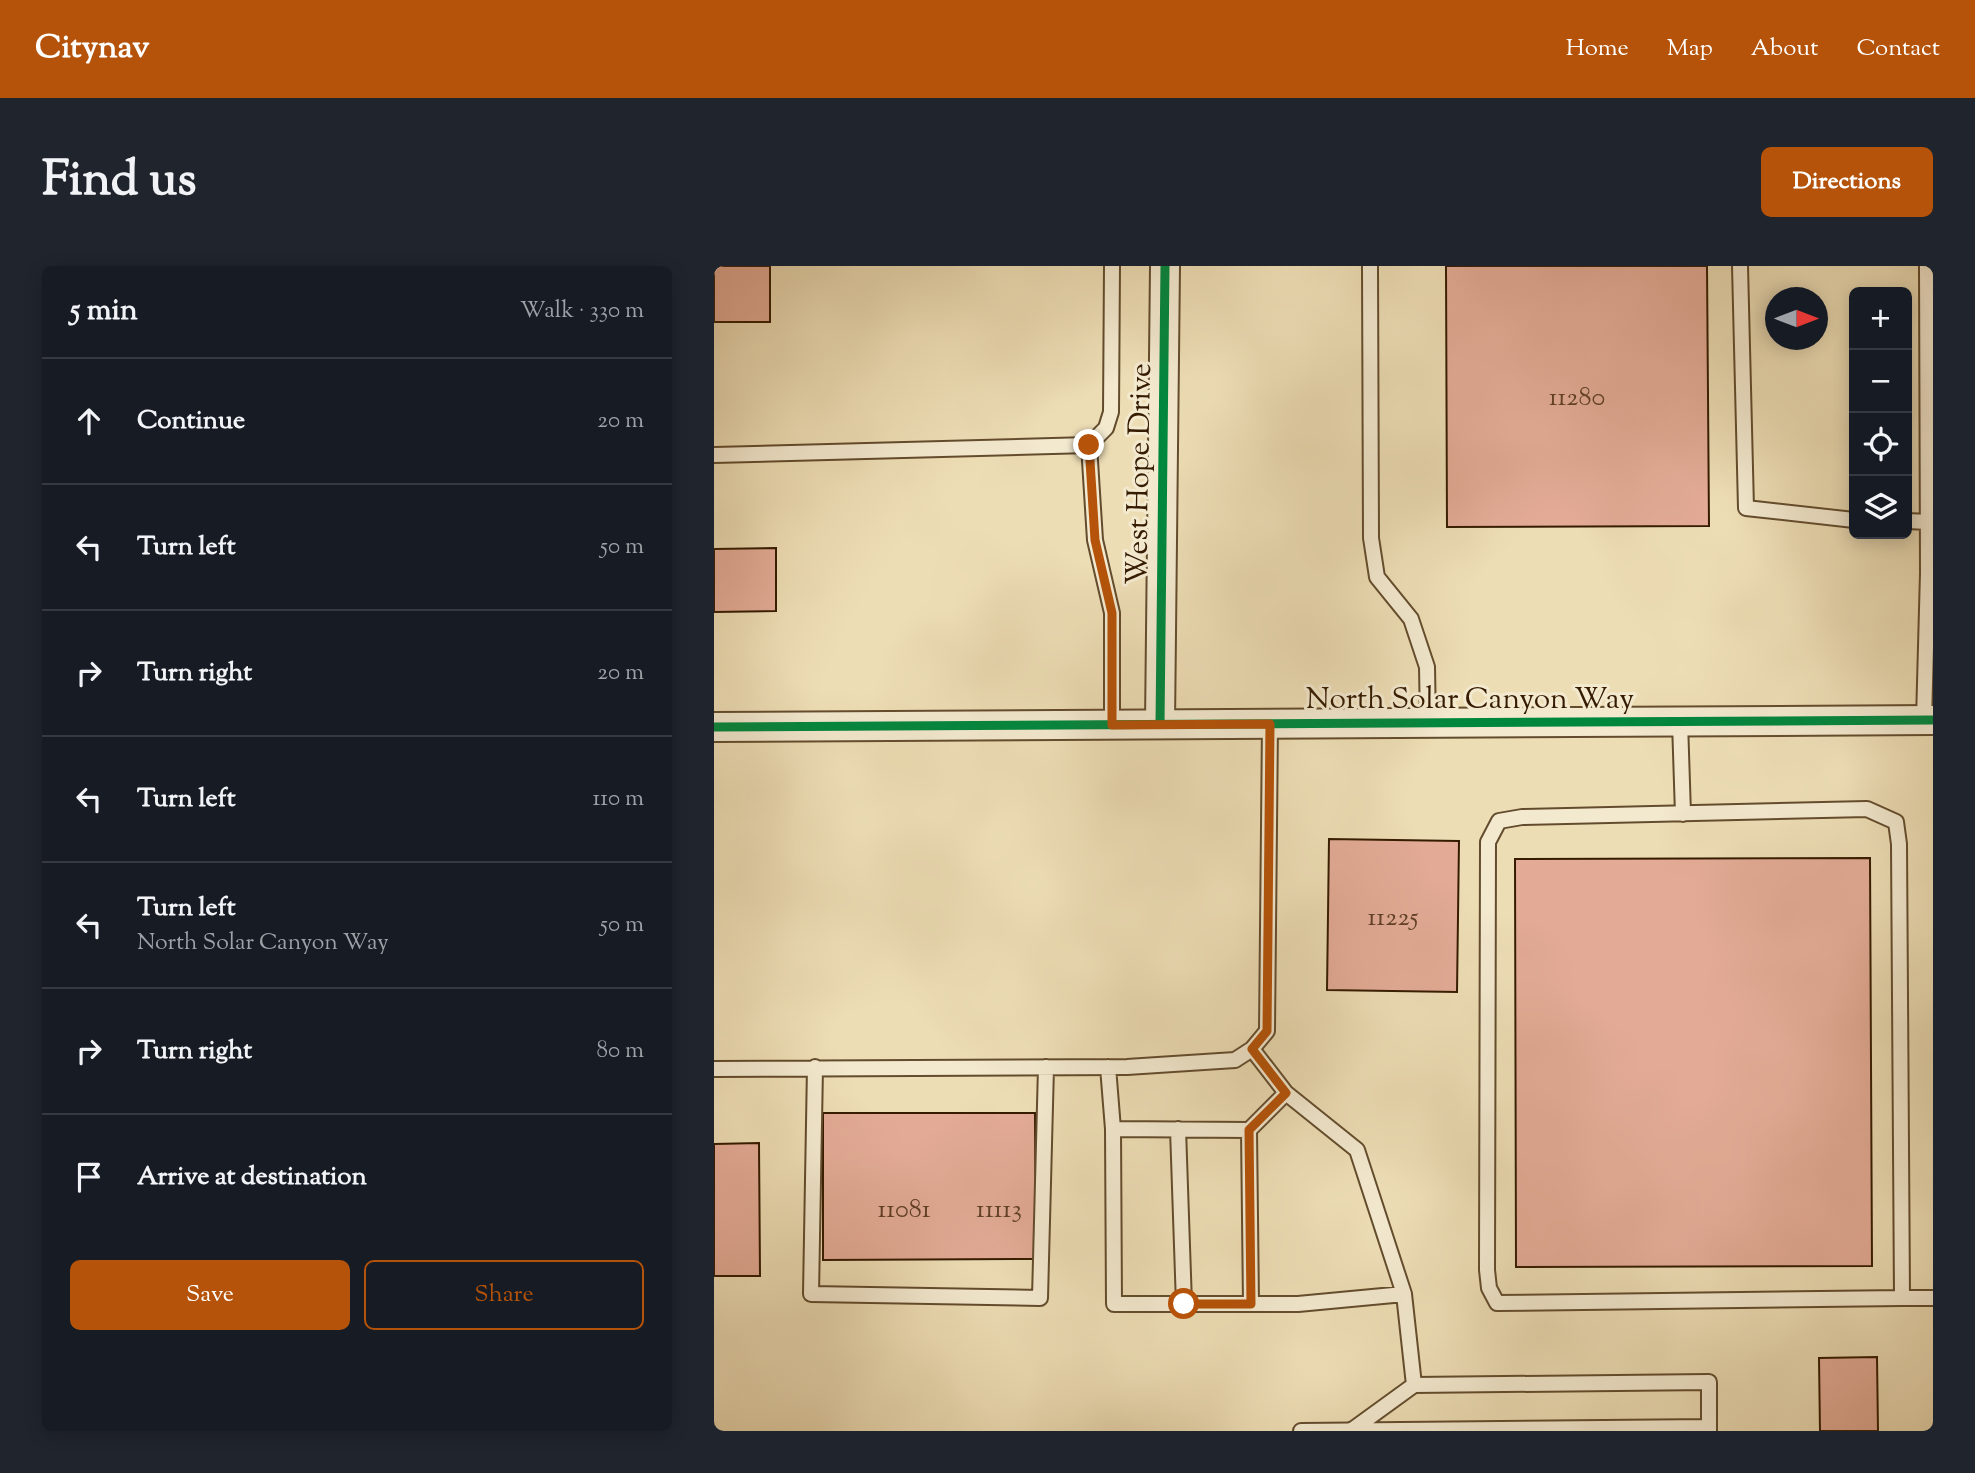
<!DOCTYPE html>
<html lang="en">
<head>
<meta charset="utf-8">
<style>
  body { margin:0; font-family:"Sorts Mill Goudy",serif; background:#20242c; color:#f1f3f6 }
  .controls { position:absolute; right:21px; top:21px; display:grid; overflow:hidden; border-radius:10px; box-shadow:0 4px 18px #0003 }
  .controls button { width:63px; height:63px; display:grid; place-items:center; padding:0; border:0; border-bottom:2px solid #363941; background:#171b24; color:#f1f3f6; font:35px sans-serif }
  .compass { position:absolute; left:1051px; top:21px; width:63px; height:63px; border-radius:50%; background:#171b24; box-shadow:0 4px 18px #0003; rotate:90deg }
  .stop { position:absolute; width:21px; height:21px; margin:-16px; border:5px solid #b45309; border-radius:50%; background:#fff }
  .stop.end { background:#b45309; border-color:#fff; box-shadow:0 2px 7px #0008 }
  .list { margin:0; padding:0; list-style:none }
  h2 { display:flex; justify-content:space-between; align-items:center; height:91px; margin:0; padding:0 28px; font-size:30px }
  h2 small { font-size:23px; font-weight:400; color:#9ea1a6 }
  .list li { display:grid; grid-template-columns:46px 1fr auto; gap:21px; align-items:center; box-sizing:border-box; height:126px; padding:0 28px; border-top:2px solid #363941 }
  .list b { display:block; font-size:26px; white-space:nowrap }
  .list p { margin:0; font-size:23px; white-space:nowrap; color:#9ea1a6 }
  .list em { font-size:23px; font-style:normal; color:#9ea1a6 }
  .actions { display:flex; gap:14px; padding:21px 28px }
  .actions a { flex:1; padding:16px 0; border:2px solid #b45309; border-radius:10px; text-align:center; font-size:24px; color:#b45309 }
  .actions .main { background:#b45309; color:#fff }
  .icon { flex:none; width:38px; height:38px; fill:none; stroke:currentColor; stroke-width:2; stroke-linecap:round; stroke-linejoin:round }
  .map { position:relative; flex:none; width:1219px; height:1165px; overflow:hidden; border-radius:10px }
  header { display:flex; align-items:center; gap:42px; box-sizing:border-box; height:98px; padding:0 35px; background:#b45309; color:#fff }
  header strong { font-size:33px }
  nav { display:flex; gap:38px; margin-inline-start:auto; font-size:24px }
  .intro { display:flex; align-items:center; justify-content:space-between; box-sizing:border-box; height:168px; padding:0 42px }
  h1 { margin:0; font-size:49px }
  .button { padding:18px 32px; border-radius:10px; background:#b45309; color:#fff; font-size:24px; font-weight:700 }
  main { display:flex; gap:42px; padding:0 42px }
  aside { flex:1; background:#171b24; border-radius:10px; box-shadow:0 4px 18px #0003 }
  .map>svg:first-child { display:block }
</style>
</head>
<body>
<header>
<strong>Citynav</strong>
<nav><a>Home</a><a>Map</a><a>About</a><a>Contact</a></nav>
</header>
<div class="intro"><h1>Find us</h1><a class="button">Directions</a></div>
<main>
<aside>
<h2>5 min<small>Walk · 330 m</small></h2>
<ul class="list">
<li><svg class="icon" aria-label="ahead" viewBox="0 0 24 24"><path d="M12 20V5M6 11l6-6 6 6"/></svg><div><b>Continue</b></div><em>20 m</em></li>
<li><svg class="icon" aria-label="left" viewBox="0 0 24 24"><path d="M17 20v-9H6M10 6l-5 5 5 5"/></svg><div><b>Turn left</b></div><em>50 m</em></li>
<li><svg class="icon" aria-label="right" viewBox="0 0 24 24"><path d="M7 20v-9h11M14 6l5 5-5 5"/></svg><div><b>Turn right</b></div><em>20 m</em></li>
<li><svg class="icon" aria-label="left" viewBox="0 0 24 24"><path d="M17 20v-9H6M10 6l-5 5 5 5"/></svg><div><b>Turn left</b></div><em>110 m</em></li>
<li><svg class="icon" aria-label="left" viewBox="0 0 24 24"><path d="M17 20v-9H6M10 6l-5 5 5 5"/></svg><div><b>Turn left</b><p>North Solar Canyon Way</p></div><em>50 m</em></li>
<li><svg class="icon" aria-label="right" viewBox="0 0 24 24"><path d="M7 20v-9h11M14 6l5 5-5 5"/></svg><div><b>Turn right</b></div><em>80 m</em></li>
<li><svg class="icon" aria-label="arrive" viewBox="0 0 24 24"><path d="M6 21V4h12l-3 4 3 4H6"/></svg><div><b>Arrive at destination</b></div></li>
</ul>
<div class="actions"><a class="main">Save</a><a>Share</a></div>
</aside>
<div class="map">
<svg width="1219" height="1165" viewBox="0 0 1219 1165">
  <rect width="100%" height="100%" fill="#edddb5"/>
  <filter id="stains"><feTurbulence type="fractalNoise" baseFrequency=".00286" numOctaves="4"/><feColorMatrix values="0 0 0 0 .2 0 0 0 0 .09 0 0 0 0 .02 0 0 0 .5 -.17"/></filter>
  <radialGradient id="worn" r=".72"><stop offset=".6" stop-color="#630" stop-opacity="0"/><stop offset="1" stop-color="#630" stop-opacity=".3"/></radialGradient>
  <!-- building -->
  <path fill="#e3ab96" stroke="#351b00" stroke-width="2" d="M 0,0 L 56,0 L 56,56 L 0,56 Z
    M 732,0 L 993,0 L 995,260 L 733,261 Z
    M 62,282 L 62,345 L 0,346 L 0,283 Z
    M 615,573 L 745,575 L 743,726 L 613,724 Z
    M 1156,592 L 1158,1000 L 802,1001 L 801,593 Z
    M 109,847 L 321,847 L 322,993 L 109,994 Z
    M 45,877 L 46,1010 L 0,1010 L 0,878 Z
    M 1163,1091 L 1164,1165 L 1106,1165 L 1105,1092 Z"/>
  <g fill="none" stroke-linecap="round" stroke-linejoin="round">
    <!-- service casing -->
    <g stroke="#634c2d" stroke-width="18">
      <path id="service" d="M 656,0 L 657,272 L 663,311 L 697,353 L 713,401 L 714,457
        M 1026,0 L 1032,242 L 1140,254
        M 375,179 L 381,274 L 398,347 L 398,459
        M 0,189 L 375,179 L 392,162 L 397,146 L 398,0
        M 1193,255 L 1214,256
        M 1210,454 L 1214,307 L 1213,0
        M 966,456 L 969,548
        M 538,783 L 572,827
        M 101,801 L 97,1028 L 326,1032 L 332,801
        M 394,801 L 399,863
        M 0,803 L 413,801 L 521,794 L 538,783 L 553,765 L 556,458
        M 464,863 L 470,1038
        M 535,864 L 537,1038
        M 1188,1032 L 1185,578 L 1182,556 L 1153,543 L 808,551 L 785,555 L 774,576 L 773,1004 L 775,1022 L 783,1037 L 1188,1032 L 1219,1032
        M 700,1119 L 995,1116 L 995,1165
        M 638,1164 L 700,1119 L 690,1028 L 643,884 L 572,827 L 535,864 L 399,863 L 400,1038 L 584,1038 L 690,1028
        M 587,1165 L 995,1161"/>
    </g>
    <!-- minor casing -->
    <g stroke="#634c2d" stroke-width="32">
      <path id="minor" d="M 446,458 L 451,0
        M 0,461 L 1219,454"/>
    </g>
    <!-- service -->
    <use href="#service" stroke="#f3e9cf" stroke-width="14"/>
    <!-- minor -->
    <use href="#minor" stroke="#f3e9cf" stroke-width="28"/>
    <!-- cycleway casing -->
    <g stroke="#f3e9cf" stroke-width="13">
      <path id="cycleway" d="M 446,458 L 451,0
        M 0,461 L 1219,454"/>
    </g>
    <!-- cycleway -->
    <use href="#cycleway" stroke="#00873e" stroke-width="9"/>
  </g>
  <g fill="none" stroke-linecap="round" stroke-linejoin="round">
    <!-- route -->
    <path stroke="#b45309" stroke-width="9" d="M 375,179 L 381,274 L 398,347 L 398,459 L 556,458 L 553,765 L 538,783 L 572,827 L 535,864 L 537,1038 L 470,1038"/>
  </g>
  <g text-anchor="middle" stroke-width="6" stroke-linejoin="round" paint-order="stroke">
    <!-- number labels -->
    <g font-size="26" fill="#603f26">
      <text x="863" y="139">11280</text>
      <text x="679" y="659">11225</text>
      <text x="190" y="951">11081</text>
      <text x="285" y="951">11113</text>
    </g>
    <!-- street labels -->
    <g font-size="30" fill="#351b00" stroke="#f3e9cf">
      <text transform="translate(424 208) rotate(-89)" y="10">West Hope Drive</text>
      <text x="756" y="442">North Solar Canyon Way</text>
    </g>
  </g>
  <rect width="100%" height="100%" filter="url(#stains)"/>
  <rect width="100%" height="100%" fill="url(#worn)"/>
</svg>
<div class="controls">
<button>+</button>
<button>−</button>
<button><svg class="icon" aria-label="locate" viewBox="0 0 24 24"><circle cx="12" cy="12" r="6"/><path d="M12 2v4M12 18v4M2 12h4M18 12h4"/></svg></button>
<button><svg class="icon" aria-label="layers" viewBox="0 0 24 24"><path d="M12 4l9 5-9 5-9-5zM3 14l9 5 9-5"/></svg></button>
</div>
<svg class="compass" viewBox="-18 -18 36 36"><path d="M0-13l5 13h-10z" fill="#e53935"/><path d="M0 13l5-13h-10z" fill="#9ea1a6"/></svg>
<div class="stop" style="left:470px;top:1038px"></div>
<div class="stop end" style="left:375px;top:179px"></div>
</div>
</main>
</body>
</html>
